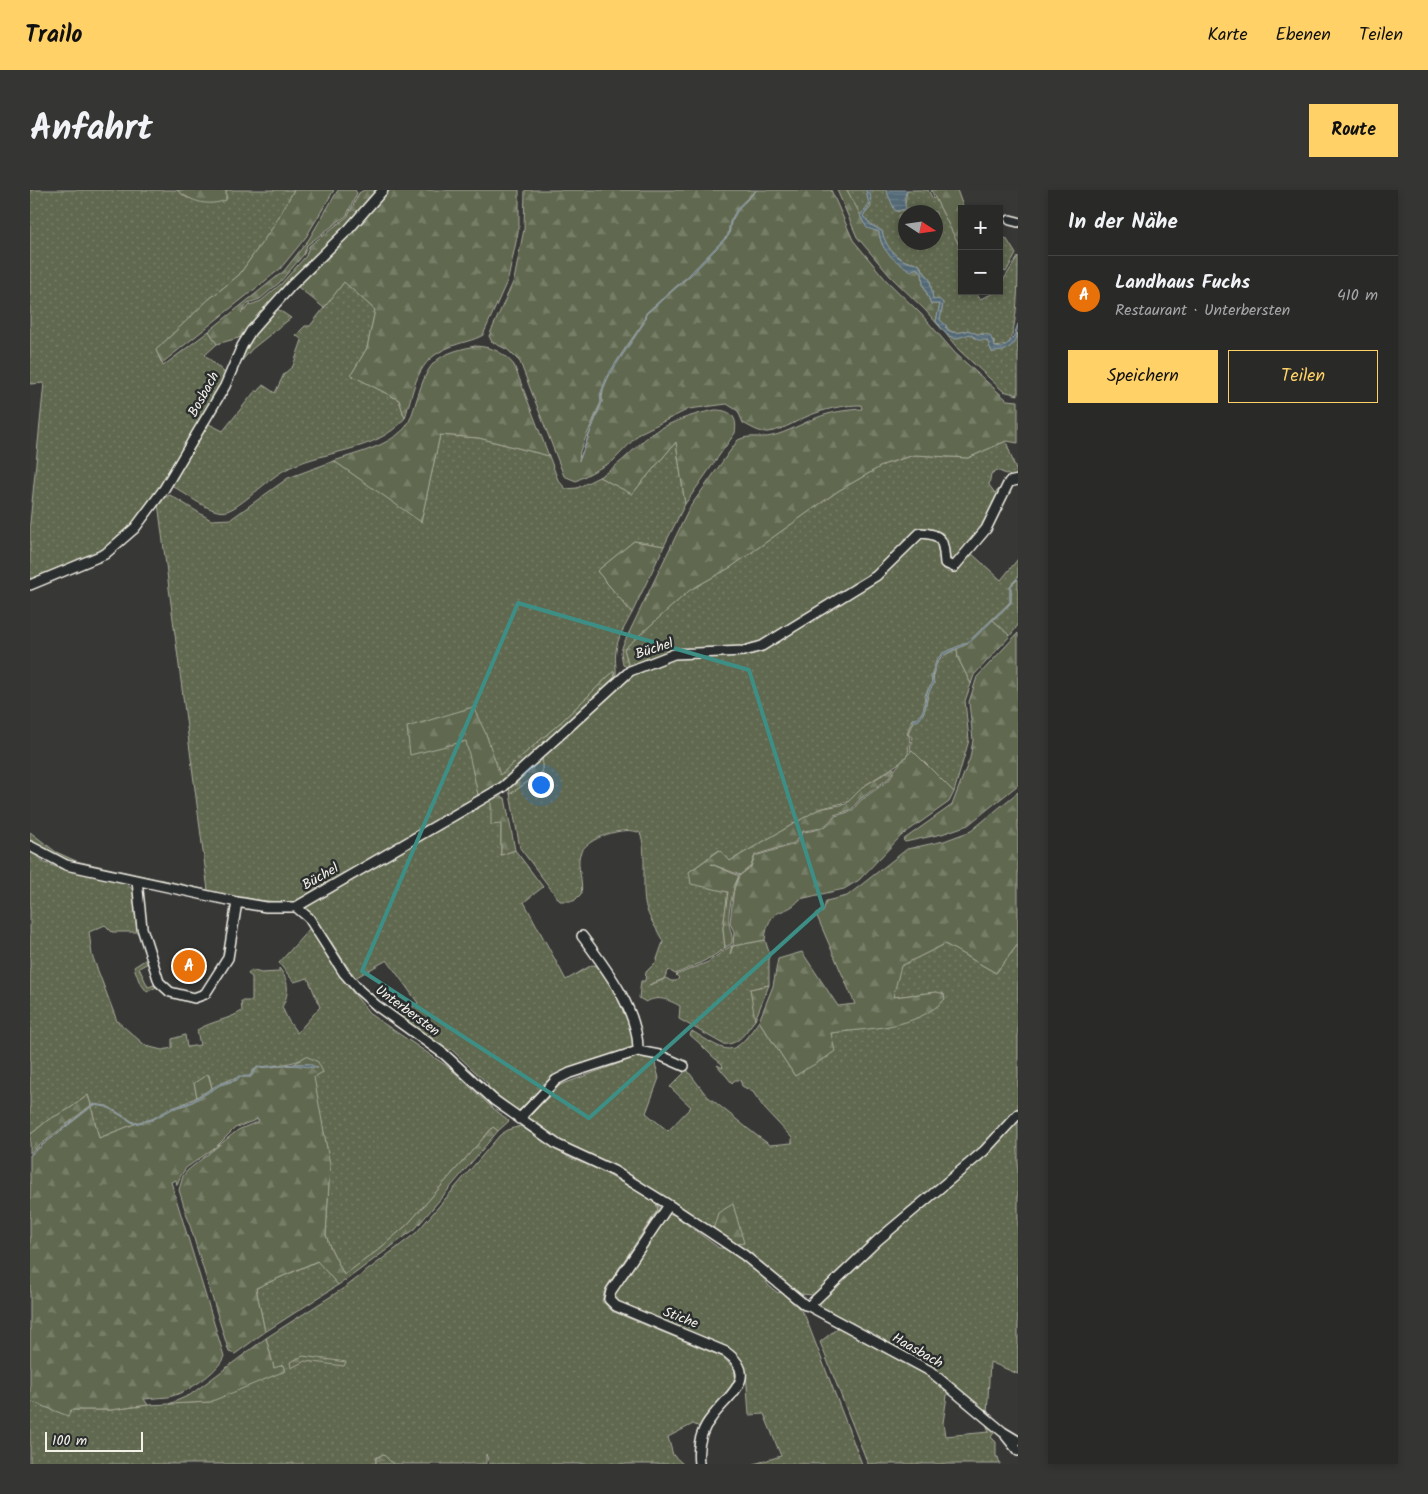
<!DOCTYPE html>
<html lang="de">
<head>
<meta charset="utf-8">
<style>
  body { margin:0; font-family:Kalam,sans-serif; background:#353534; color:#f1f3f6 }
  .controls { position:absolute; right:15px; top:15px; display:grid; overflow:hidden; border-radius:0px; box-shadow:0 2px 8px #0003 }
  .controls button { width:45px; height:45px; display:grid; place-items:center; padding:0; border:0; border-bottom:1px solid #454545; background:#292928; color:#f1f3f6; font:25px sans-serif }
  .compass { position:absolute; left:868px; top:15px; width:45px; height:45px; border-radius:50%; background:#292928; box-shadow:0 2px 8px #0003; rotate:102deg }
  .scale { position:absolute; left:15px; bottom:12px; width:98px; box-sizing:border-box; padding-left:5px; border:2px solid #f4f1e8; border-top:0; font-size:14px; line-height:18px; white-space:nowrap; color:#f4f1e8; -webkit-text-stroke:4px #2a2d2e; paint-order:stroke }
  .you { position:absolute; left:510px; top:594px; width:18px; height:18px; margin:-12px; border:4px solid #fff; border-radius:50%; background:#1a73e8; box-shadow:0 0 0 8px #1a73e833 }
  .badge { display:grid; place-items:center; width:32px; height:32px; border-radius:50%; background:#ffd166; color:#fff; font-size:16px; font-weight:700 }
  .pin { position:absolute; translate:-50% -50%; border:2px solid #fff; box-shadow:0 1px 5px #0006 }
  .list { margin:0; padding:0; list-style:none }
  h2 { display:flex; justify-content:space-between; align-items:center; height:65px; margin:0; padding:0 20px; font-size:21px }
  h2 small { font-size:16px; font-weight:400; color:#a5a6a8 }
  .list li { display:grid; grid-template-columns:32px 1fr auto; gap:15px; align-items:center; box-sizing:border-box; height:80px; padding:0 20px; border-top:1px solid #454545 }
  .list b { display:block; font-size:19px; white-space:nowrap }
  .list p { margin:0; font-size:16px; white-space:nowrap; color:#a5a6a8 }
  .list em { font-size:16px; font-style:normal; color:#a5a6a8 }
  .actions { display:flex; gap:10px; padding:15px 20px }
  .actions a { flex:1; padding:11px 0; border:1px solid #ffd166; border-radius:0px; text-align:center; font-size:18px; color:#ffd166 }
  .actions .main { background:#ffd166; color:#111 }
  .map { position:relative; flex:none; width:988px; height:1274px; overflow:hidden; border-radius:0px }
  header { display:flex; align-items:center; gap:30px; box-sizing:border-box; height:70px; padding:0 25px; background:#ffd166; color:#111 }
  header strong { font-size:24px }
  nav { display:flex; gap:28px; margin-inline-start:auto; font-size:18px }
  .intro { display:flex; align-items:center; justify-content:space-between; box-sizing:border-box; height:120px; padding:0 30px }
  h1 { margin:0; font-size:35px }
  .button { padding:12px 22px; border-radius:0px; background:#ffd166; color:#111; font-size:18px; font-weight:700 }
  main { display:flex; gap:30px; padding:0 30px }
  aside { flex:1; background:#292928; border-radius:0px; box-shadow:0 2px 8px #0003 }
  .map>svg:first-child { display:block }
</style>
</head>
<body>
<header>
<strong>Trailo</strong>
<nav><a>Karte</a><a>Ebenen</a><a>Teilen</a></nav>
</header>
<div class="intro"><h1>Anfahrt</h1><a class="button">Route</a></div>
<main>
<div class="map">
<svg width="988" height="1274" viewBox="0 0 988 1274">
  <defs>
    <pattern id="grass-dots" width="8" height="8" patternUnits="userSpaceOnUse" patternTransform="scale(1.25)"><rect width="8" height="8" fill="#60684f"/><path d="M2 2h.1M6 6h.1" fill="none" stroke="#777e68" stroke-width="1.8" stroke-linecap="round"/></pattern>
    <pattern id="forest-firs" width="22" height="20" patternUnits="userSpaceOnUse" patternTransform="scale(1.25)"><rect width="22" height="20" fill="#60684f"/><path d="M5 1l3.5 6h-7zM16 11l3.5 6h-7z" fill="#777e68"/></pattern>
    <pattern id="water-rules" width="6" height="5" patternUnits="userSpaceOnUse" patternTransform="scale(1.25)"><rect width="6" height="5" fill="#526976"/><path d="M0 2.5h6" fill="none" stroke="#6c7f8a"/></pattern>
  </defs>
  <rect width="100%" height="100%" fill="#373736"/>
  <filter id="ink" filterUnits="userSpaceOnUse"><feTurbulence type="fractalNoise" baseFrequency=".02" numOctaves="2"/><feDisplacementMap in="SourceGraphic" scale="10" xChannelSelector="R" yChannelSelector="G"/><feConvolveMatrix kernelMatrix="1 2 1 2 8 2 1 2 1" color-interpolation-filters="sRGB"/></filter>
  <g filter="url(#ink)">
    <!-- grass -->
    <path fill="url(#grass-dots)" stroke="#aaac9c" fill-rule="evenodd" d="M 0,0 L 147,0 L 157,8 L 196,10 L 196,0 L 264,0 L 243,37 L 209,85 L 178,110 L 126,160 L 133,176 L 179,141 L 187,154 L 175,165 L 196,184 L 145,275 L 114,324 L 73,362 L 0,394 L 0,333 L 14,193 L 0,194 Z
      M 817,0 L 836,0 C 842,11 837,18 830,26 Z
      M 839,0 L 856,0 L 867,22 L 874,20 L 877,0 L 898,0 L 903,9 L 905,7 L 930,57 L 932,65 L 932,101 L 945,101 L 950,109 L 969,101 L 969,97 L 988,67 C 988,92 988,136 978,155 L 965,157 L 964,151 L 956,144 L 947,144 L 938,140 C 923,145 919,142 910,130 L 913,113 L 903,110 L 900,90 L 889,74 C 869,73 856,59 852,41 L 841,35 L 833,26 L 841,17 ZM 886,19 L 906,22 L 906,35 L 910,46 L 904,54 L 876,52 L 875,37 L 869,33 L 869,25 Z
      M 976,48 L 986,64 L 976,82 L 969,79 L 969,52 Z
      M 314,92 L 345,120 L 337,158 L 321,185 L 369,210 L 375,228 C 346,264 291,259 253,281 C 237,290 212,316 197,321 C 183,326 153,302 140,294 L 175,232 L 193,241 L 226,200 L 228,202 L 233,195 L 245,203 L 254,184 L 263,176 L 272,150 L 266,145 L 275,136 L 280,136 Z
      M 246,118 L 261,128 L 222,159 L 203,181 L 223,144 Z
      M 988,143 L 988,205 L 973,201 L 929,160 L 916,144 L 925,149 L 934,144 L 940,144 L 944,148 L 957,150 L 962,162 C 977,161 984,157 988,143 Z
      M 410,245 L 449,248 L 519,266 L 528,290 L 536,299 L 547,298 L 569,287 L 602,304 L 646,252 L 655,314 L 634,356 L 604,351 L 567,381 L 602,423 C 596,435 587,448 586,461 C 584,472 588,480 585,490 L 584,481 L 531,532 L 469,586 L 456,544 L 380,564 L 437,550 L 449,609 L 266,712 C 235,713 208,707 178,701 L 178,703 L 35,672 L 0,652 L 0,642 L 26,662 L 46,671 L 178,700 L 128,313 L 132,308 L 140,305 L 181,330 L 201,329 L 258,288 L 304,271 L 391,331 Z
      M 976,251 L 988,286 L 985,288 L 967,280 L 961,284 L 959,295 L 965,303 L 973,296 L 957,333 L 922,372 C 912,355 914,336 888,341 L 835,392 L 735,452 L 719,458 L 643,461 L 599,478 L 594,459 L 660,400 L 701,377 L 808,301 L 855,274 L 884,265 L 938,268 Z
      M 890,346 L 902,347 C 913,359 905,374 919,383 L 940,362 L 971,390 L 988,369 L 988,387 L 980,396 L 980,412 L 938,452 L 913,463 L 907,469 L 901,486 L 902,494 C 895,502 893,508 895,518 L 887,529 L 882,529 L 877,544 L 880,547 L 878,564 L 871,572 L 834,596 L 820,611 L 789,619 L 700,671 L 689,660 L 659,682 L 698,702 L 693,738 L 695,758 C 679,770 664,776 645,784 L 639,780 L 633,790 L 619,795 L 636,788 L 641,791 L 646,791 L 649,788 L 646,785 L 678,772 L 702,755 L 700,764 L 703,756 L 735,750 L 739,762 L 739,795 L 721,799 L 725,830 C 716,841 709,856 693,854 L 649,829 L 650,816 C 639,810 628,805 616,812 L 609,808 L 611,791 L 615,791 L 616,782 L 626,772 L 633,752 C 628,740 618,728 615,713 C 612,694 617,658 610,643 C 595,635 556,648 550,664 C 546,676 554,691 551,704 L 544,711 L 530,711 L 490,658 L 480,604 L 512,582 L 512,565 L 599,485 L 644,466 L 719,462 L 806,414 Z
      M 988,389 L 988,435 L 980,446 L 963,430 L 981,413 L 981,396 Z
      M 927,459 L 928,468 L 941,494 L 935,511 L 939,550 L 924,602 L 880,561 L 882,547 L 878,544 L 883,531 L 888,530 C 900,520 893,506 904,494 C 901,474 911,466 927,459 Z
      M 461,608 L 471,634 L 471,665 L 485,660 L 513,697 L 494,712 L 536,790 L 562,775 L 573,777 L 596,821 L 605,854 L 603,858 L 536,882 L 488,921 L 458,898 L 458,894 L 421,859 L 417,861 L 370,826 L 388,813 L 357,770 L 325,788 L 284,726 L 275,718 L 276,713 Z
      M 0,660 L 15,673 L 29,678 L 95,692 L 104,701 L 112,742 L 82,742 L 75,735 L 59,742 L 62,765 L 87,831 L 116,856 L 132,860 L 142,858 L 142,849 L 155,845 L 157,857 L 170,855 L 167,840 C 182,831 198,830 212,821 L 211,811 L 222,811 L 222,787 L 218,784 L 221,780 L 231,783 L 249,782 L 249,778 C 259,790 260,803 252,817 L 258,830 L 267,843 L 290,817 L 278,788 L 264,792 L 249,773 L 281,737 L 309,785 L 341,825 L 420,878 L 458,914 L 479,931 L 468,941 L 463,937 L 378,1034 L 347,1061 L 314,1085 L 300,1057 L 296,1045 L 300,975 L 283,886 L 293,882 L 276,867 C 259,877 240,873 223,880 L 220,886 L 201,889 L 182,898 L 179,885 L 164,893 L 167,907 L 122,929 L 105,933 L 77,916 L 61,915 L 58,905 L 39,919 L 18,930 L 0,945 Z
      M 915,754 L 966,783 L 988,754 L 988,918 L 951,958 L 865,1029 L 800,1092 L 783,1105 L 770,1104 L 704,1054 L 714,1053 C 667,1033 628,1001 584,976 C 567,967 549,960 532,951 C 519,945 510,931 498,928 L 530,895 L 598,870 L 608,864 L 623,866 L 629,888 L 616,923 L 638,941 L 661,917 L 640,897 L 654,883 L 647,875 L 658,881 L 676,905 L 726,945 L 740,955 L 762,953 L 762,948 L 734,918 L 723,902 L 712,896 L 710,890 L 705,890 L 702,893 L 687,875 L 693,878 L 692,874 C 680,866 672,854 660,845 L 662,841 C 700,864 702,869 729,831 L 765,886 L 782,874 L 798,867 L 801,843 C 839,838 887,837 915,809 L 907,802 L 863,807 L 870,776 Z
      M 69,915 L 77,917 L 105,934 L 69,948 L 61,916 Z
      M 988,930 L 988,1184 L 960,1172 L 957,1225 L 902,1178 L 791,1119 L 790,1112 L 851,1052 L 957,964 Z
      M 490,936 L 540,968 L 564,977 L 626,1012 L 628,1019 L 576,1098 L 572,1111 L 582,1121 L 693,1167 L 705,1180 C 706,1202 685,1221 672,1238 L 663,1234 L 638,1247 L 643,1265 L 653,1274 L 459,1274 L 456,1264 L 456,1274 L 363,1274 L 353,1264 L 346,1268 L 346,1274 L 0,1274 L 0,1211 L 41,1220 L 81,1220 L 118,1215 L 180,1212 L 244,1178 L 236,1148 L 317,1096 L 386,1043 L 470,945 L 478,940 Z
      M 643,1024 L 689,1058 L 694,1058 L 729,1082 L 739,1096 L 748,1103 L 751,1102 L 768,1117 L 775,1126 L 832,1274 L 724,1274 L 751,1266 L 734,1224 L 719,1225 L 716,1182 L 698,1159 L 588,1113 L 584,1108 L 584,1101 L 636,1025 Z
      M 288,1071 L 308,1095 L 235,1142 L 226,1098 Z
      M 809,1137 L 898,1185 L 918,1199 L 913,1233 L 915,1246 L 959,1242 L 955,1231 L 966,1240 L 961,1247 L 966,1252 L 966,1267 L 968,1267 L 970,1274 L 838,1274 L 790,1152 Z"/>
    <!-- forest -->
    <path fill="url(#forest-firs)" stroke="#aaac9c" fill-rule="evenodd" d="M 147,0 L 196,0 L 196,10 C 178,17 162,12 147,0 Z
      M 264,0 L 304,0 L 276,47 L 250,79 L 132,173 L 126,160 L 178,110 L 209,85 L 243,37 Z
      M 308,0 L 325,0 L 327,3 L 317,25 L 277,55 L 274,64 L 250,92 L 230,109 L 218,113 L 211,123 L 220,115 L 231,111 L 251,94 L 276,66 L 279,56 L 318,26 L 329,3 L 334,0 L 348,0 L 215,146 L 187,154 L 179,141 L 254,81 L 279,49 Z
      M 358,0 L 489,0 L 489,38 L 478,89 L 453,145 C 443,151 431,152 420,157 C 386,170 385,196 375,228 L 369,210 L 321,185 L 337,158 L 345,120 L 314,92 L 294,118 L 268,97 L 322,42 Z
      M 495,0 L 801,0 L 823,50 L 856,90 L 891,124 L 925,163 L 977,210 L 988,211 L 988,253 L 976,251 L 938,268 L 884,265 L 855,274 L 808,301 L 701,377 L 660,400 L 594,459 L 599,478 L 593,475 L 591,462 L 593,455 L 660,317 L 708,250 C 720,244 730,249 742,246 C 758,242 771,234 786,228 C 800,222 816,220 832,219 L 831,215 C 816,215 800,218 786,223 C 770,228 755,240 738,242 C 729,243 721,237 713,233 L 708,221 L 697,214 L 659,219 L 610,243 L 583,271 L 546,291 L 534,286 L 490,172 L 478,160 L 462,152 L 459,146 L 484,90 L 494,39 ZM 725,1 L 709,18 L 701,32 L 699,45 L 663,83 L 616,124 C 608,153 571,181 572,212 L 549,271 L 550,261 L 571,212 C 570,190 600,152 613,133 L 616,123 L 657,87 L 698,45 L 700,32 L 708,17 Z
      M 807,0 L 817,0 L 837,37 L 849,42 C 852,70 873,68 892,82 L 893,94 L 901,114 L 910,114 L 906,131 L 916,144 L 895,120 L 860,86 L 827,47 Z
      M 901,0 L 927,0 L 934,19 L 932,19 L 932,56 L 930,57 Z
      M 445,156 C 463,157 473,162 484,175 L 519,266 L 449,248 L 410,245 L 391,332 L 304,271 C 327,263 356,257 374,239 C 380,232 382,224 385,215 C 398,174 401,165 445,156 Z
      M 685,220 C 701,220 708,227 705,243 L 655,314 L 646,252 L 602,304 L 569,287 C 587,277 599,264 614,250 C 634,233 660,225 685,220 Z
      M 604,351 L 634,356 L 602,423 L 567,381 Z
      M 963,430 L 980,446 L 944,485 L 941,494 L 928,468 L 927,459 L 939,453 Z
      M 988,443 L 988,595 L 938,635 L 912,644 L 875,652 L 873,650 L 922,615 L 940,568 L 943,550 L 939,512 L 947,487 Z
      M 584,481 L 585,490 L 472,594 L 449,609 L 436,551 L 380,565 L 377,537 L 443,517 L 456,544 L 470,585 L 531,532 Z
      M 882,560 L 924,602 L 919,612 L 871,646 L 829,690 L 814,699 L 770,709 C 755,728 739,713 735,750 L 703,756 L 704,742 L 700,733 L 704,697 L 709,686 L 721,677 L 725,666 L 765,654 L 773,642 C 788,640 797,639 805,626 L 822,621 L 830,611 L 860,589 L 865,579 Z
      M 512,565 L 512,582 L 480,604 L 479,595 Z
      M 864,578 L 859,588 L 829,610 L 821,620 L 804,625 C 796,639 787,639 773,641 L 764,653 L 725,665 L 721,676 L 710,685 L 681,674 L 709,686 C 704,695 697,724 699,733 C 700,741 703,745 702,753 L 695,758 L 693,738 L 698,702 L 661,694 L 659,682 L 690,660 L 700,671 L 789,619 L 816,614 L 834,596 Z
      M 988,602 L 988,754 L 966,783 L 915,754 L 871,776 L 863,807 L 907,802 L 914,804 L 915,809 C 887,839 840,838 801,843 L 805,861 C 793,871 778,877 765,886 L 729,831 L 743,796 L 748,769 L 772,762 L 808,816 L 825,814 L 786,724 L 793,722 L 796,711 L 817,706 L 877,659 L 914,651 L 941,641 Z
      M 467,604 L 475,608 L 485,660 L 471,665 L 471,634 L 461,635 L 461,608 Z
      M 118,768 L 120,772 L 109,778 L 118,797 L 128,794 L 128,796 L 117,802 L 109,791 L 104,777 Z
      M 739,795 L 725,830 L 720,799 Z
      M 276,866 L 288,872 L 293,882 L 284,887 L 300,975 L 296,1045 L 300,1057 L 314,1085 L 347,1061 L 378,1034 L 463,937 L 468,941 L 385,1039 L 316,1090 L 308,1095 L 287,1071 L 226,1098 L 235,1142 L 205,1164 L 199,1162 L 149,1000 L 153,986 L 158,980 L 208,940 L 229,931 L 228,929 L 205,938 L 187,956 L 156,978 L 150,987 L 147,995 L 146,990 L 141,992 L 194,1166 C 189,1182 155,1204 138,1207 C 130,1208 122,1208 114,1209 L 118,1215 L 81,1220 L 41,1220 L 38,1226 L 0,1211 L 0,965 L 61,916 L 69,948 L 112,931 L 122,930 L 142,919 L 161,913 L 190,895 L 207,890 L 208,887 L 221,887 L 227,878 L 264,875 C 266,875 285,878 288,878 L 279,874 L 264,874 Z
      M 178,884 L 182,898 L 167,907 L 164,893 Z
      M 58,905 L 61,915 L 0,963 L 0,945 L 18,930 L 39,919 Z
      M 626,1012 L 631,1021 L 576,1110 L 694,1165 C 714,1180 709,1187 697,1206 L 705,1188 L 705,1180 L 693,1167 L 582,1121 L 572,1111 L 576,1098 L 628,1020 Z
      M 703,1014 L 714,1053 L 704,1054 L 683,1040 L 688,1023 Z
      M 236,1148 L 244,1178 L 253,1175 L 255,1181 L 180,1212 L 139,1214 L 160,1205 Z
      M 273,1166 L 316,1172 L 314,1176 L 275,1171 L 261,1178 L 260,1172 Z
      M 353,1264 L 363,1274 L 346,1274 L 346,1268 Z"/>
    <!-- water -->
    <path fill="url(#water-rules)" stroke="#939fa4" d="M 727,0 L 709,18 L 701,32 L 699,45 L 663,83 L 616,124 L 614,133 L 578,187 L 571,205 L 572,212 L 549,271 L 571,212 L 570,205 L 577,186 L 613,133 L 616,123 L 657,87 L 698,45 L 700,32 L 708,17 Z
      M 836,0 L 839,0 C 843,11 840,18 833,26 L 841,35 L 852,41 C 856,59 869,73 888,74 L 900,90 L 903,110 L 909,109 L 913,113 L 910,130 L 917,136 L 915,137 C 921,145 930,143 938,140 L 947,144 L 960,145 L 965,157 L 972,158 L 982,150 L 988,134 L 985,153 L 974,161 L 962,162 L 957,150 L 948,150 L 940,144 L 925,149 L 916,144 L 906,131 L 910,114 L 901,114 L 893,94 L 892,82 L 886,78 L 881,81 C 864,70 852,63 849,42 L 837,38 L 830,26 L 839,15 Z
      M 856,0 L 877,0 L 874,9 L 876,19 L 865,21 Z
      M 988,387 L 981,396 L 981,413 L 939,453 L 913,465 L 908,470 L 902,486 L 904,494 C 893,506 899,520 888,531 L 883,531 L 882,529 L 887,529 C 898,519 892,505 902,494 L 901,486 L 907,469 L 913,463 L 938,452 L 980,413 L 980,396 Z
      M 264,874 L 279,874 L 288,878 L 263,875 L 227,878 L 221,887 L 209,887 L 207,890 L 190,895 L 161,913 L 142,919 L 122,930 L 105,934 L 77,917 L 64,915 L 0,965 L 64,914 L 77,916 L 105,933 L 122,929 L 141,918 L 160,912 L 189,894 L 206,889 L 208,886 L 220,886 L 227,877 Z"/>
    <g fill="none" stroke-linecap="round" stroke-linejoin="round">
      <!-- minor casing -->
      <g stroke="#f4f1e8" stroke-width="12">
        <path id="minor" d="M 980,30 L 988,32
          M 0,395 L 75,364 L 105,338 L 134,299 L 195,196 L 212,156 L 221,141 L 262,95 L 319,39 L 353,0
          M 0,656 L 36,675 L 207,712 L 236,717 L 266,717 L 279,728 L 314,783 L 329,800 L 347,816 L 414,864 L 464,910 L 528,955 L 584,981 L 639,1015 L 714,1065 L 775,1115 L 779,1116 L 848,1050 L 954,961 L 988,924
          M 107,691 L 112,738 L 129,792 L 140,802 L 164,808 L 175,804 L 198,768 L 207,712
          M 266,717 L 473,597 L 600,481 L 644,464 L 714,461 L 732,456 L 846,386 L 890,343 C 914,344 913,351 915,373 L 924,377 L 956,339 L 979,292 L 988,290
          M 552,746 C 575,777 609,821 608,861
          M 489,929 L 526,890 L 540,883 L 608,861 L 629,865 L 654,876
          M 639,1015 L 581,1101 L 579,1109 L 586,1116 L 696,1162 C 730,1187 699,1204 682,1227 C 671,1240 667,1257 669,1274
          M 779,1116 L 900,1181 L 973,1242 L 988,1251
          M 976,1246 L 988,1261"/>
      </g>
      <!-- minor -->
      <use href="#minor" stroke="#2a2d2e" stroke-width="9"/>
    </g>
  </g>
  <!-- marked area -->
  <path fill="none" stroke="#3d8f86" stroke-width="4" stroke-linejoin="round" d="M 488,413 L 719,480 L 793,717 L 559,928 L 332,781 Z"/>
  <g text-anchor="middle" stroke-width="5" stroke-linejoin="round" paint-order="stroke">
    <!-- street labels -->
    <g font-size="14" fill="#f4f1e8" stroke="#2a2d2e">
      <text transform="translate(173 204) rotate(-61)" y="5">Bosbach</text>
      <text transform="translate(624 458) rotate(-18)" y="5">Büchel</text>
      <text transform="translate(290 686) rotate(-30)" y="5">Büchel</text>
      <text transform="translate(378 820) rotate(36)" y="5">Unterbersten</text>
      <text transform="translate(651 1127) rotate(21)" y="5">Stiche</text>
      <text transform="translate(888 1160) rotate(30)" y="5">Haasbach</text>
    </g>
  </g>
</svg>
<div class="controls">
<button>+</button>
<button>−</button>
</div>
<svg class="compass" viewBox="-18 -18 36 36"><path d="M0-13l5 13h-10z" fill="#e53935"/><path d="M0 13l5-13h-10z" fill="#a5a6a8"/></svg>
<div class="scale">100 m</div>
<div class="you"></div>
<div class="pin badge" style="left:159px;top:776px;background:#e8710a">A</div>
</div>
<aside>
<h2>In der Nähe<small></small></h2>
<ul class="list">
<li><span class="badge" style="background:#e8710a">A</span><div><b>Landhaus Fuchs</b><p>Restaurant · Unterbersten</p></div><em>410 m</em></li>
</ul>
<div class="actions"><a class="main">Speichern</a><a>Teilen</a></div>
</aside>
</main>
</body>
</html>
